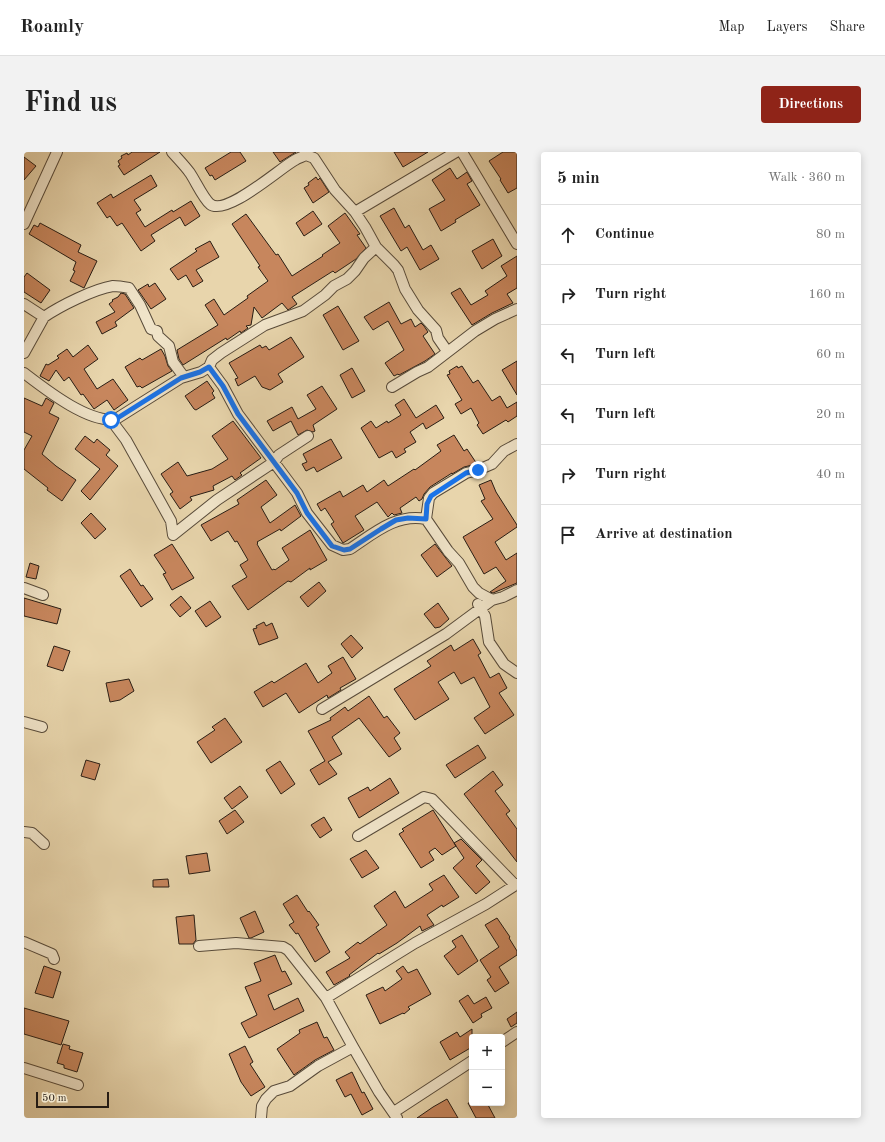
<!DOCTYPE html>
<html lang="en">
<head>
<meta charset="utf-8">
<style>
  body { margin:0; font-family:"Old Standard TT",serif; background:#f2f2f2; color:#222 }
  .controls { position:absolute; right:12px; bottom:12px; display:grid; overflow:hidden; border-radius:4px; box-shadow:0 2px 10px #0003 }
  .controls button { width:36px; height:36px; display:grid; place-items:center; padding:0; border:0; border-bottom:1px solid #e0e0e0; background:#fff; color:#222; font:20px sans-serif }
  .scale { position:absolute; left:12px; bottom:10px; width:73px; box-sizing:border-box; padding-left:4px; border:2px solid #281d14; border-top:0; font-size:11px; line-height:14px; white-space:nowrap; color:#281d14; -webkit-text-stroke:3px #f0e4c9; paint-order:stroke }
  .stop { position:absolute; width:12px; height:12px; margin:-9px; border:3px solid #1a73e8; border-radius:50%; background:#fff }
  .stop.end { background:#1a73e8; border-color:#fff; box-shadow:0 1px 4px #0008 }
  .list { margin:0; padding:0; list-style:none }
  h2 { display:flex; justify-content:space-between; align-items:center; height:52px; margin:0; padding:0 16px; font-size:17px }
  h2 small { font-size:13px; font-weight:400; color:#767676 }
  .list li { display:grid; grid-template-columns:26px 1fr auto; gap:12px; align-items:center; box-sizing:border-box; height:60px; padding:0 16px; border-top:1px solid #e0e0e0 }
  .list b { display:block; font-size:15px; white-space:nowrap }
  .list em { font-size:13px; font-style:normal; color:#767676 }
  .icon { flex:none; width:22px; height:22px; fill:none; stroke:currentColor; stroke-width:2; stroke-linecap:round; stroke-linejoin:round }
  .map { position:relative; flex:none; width:493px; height:966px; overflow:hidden; border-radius:4px }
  header { display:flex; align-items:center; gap:24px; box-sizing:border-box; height:56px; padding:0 20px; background:#fff; border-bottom:1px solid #e0e0e0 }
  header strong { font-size:19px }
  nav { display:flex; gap:22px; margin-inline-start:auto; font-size:14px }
  .intro { display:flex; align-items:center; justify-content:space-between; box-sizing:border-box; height:96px; padding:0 24px }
  h1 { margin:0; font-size:28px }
  .button { padding:10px 18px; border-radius:4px; background:#8f2418; color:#fff; font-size:14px; font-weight:700 }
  main { display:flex; gap:24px; padding:0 24px }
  aside { flex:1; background:#fff; border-radius:4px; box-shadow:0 2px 10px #0003 }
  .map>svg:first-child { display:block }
</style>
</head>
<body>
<header>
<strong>Roamly</strong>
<nav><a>Map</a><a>Layers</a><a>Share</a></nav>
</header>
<div class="intro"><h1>Find us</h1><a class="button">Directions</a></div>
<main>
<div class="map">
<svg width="493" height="966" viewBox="0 0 493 966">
  <rect width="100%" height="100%" fill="#e8d5ac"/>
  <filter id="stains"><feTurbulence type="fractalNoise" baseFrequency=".005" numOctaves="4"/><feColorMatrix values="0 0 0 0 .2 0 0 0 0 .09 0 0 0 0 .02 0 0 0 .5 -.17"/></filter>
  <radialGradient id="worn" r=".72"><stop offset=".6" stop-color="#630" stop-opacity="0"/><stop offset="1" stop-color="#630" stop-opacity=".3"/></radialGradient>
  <!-- building -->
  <path fill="#c7865d" stroke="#281d14" d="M 108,0 L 136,0 L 100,23 L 94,14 L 96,13 L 94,9 L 98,6 L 97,4 L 103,1 L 104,3 Z
    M 207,0 L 216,0 L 222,9 L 191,28 L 188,23 L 186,24 L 181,16 Z
    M 249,0 L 272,0 L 256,10 Z
    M 370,0 L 404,0 L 379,15 Z
    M 479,0 L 493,0 L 493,36 L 484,41 L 476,28 L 477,27 L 465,9 Z
    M 0,5 L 12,14 L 0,28 Z
    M 426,16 L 433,27 L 443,20 L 448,29 L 443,32 L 456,53 L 431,68 L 432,70 L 417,79 L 405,57 L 421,48 L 408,28 Z
    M 127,23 L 133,34 L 110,48 L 117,58 L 112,61 L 121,75 L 148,58 L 149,60 L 167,49 L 176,64 L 161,74 L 156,65 L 127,83 L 131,89 L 117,99 L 98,71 L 93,74 L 86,64 L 83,66 L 73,51 L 87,42 L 89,46 Z
    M 292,25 L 294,28 L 296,26 L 305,40 L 289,51 L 280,36 L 285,33 L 284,31 Z
    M 370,56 L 381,76 L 385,73 L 399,98 L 407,93 L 415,107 L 396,118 L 383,95 L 377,99 L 356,64 Z
    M 289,59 L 298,72 L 280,84 L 272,71 Z
    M 321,61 L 336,82 L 333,83 L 342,96 L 332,107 L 311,121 L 309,119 L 268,145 L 273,152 L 264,158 L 258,151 L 238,166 L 230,155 L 227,173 L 222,174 L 224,176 L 217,181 L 216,179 L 203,188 L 202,186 L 159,213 L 155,207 L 153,198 L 194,173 L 181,153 L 190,147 L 200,163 L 224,146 L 223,144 L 244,129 L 234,115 L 236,114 L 208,72 L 222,62 L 252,103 L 254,102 L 268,124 L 299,104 L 298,103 L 316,91 L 304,74 Z
    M 16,71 L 57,93 L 54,100 L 73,109 L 60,136 L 46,129 L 51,119 L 49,118 L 52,110 L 5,82 L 10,73 L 14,75 Z
    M 469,87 L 478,104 L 458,117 L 448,99 Z
    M 186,89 L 195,105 L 172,118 L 179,129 L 169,135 L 162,123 L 154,128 L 146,117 L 173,99 L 171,97 Z
    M 493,104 L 493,136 L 483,142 L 489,151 L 468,161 L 448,173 L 427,141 L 436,136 L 447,153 L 464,143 L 461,139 L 483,124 L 477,114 Z
    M 3,121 L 26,138 L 17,151 L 0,140 L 0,125 Z
    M 131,131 L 142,147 L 127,157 L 114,138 L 124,132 L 125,135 Z
    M 97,141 L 101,142 L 110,156 L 91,170 L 93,174 L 78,182 L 72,170 L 91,160 L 85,152 L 89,149 L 88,148 L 94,145 Z
    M 365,150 L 377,172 L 387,167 L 391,175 L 397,171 L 400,174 L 404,180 L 399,184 L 411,202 L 401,209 L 375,223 L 374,222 L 370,224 L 361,211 L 380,198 L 364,169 L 349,178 L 340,165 Z
    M 314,154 L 335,189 L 319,198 L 299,163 Z
    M 267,185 L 280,205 L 254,222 L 259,230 L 246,238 L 238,235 L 231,224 L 214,234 L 211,227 L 214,226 L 205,211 L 236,193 L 238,196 L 242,194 L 245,198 Z
    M 64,193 L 74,207 L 60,217 L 73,237 L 89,227 L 104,248 L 90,258 L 83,248 L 70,257 L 59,242 L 57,243 L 45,225 L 40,229 L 32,218 L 25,229 L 16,224 L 22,212 L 24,213 L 35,206 L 33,204 L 43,197 L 49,205 Z
    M 137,197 L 141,204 L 144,214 L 148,219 L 118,236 L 116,234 L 113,235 L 101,215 L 116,206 L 118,208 Z
    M 493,209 L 493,243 L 478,218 Z
    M 433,214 L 434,216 L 438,214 L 449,231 L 454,228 L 468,249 L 476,244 L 483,256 L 493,250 L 493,264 L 484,270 L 482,268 L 459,282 L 453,273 L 455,271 L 447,256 L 437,262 L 431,252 L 438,248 L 423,223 L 426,222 L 425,219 Z
    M 328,216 L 341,239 L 328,246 L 316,223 Z
    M 183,229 L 190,239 L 188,241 L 191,246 L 172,258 L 170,257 L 161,244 Z
    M 298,234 L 313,257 L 289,273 L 291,279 L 289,280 L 283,278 L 274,283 L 267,269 L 249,279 L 243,269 L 268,255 L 274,267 L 292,257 L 283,243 Z
    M 0,246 L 18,254 L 22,246 L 30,251 L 25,261 L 35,266 L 18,302 L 32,314 L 52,328 L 38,349 L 23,338 L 24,336 L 0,317 L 0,298 L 8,284 L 0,280 Z
    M 380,247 L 392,266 L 412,253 L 420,266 L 402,277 L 399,271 L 386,280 L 392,290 L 380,297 L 382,300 L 372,306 L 368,299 L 355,306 L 337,276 L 347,269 L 352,276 L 363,269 L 364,271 L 377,263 L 371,253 Z
    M 209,269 L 237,306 L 216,321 L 218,323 L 211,328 L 208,324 L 189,334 L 190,338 L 166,345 L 168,348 L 156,357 L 146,342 L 149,340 L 137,322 L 154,310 L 163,324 L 188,317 L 204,307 L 188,284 Z
    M 430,283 L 440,299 L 443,297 L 453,312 L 440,315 L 428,322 L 428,321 L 406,335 L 400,342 L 398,347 L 395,349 L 392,345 L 376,356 L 378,361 L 370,363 L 368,361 L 364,365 L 353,350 L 331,364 L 340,378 L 319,391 L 307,372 L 310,370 L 301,356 L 297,359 L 293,352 L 316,339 L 319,345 L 339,333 L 343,340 L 360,328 L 364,334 L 390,317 L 391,318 L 417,299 L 413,293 Z
    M 61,284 L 70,291 L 73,287 L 86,298 L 82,303 L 94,314 L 66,348 L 57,339 L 76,317 L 51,297 Z
    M 307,287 L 318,306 L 293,320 L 290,315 L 282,319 L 278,312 L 283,310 L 279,302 Z
    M 242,328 L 253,343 L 237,355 L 246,371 L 271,353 L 277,364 L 257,379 L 256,377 L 233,390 L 234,391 L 233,392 L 248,418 L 250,417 L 251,418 L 265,408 L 258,396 L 286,378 L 303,408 L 286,418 L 286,416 L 267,430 L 264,429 L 224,458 L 208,434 L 223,425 L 216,413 L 224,408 L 213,389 L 211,390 L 204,379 L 187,389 L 177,373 L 215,352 L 213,348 Z
    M 467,328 L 472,340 L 493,373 L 493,375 L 471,390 L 482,408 L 493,401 L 493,431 L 469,441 L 466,440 L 482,429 L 472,415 L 460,422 L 439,385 L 469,367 L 457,349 L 461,347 L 455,333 Z
    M 67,361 L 82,377 L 71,387 L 57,371 Z
    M 148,392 L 170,426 L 148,438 L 139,422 L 142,421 L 130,403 Z
    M 411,392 L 428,414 L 413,425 L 397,403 Z
    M 6,411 L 15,414 L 12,427 L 2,425 Z
    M 106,417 L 117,434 L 119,433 L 129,447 L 117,455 L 96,424 Z
    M 295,430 L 302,439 L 284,455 L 276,445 Z
    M 157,444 L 167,456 L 156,465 L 146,453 Z
    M 0,446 L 37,457 L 33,472 L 0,464 Z
    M 186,449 L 197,465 L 182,475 L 171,459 Z
    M 414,451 L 425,467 L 416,475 L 411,476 L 400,462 Z
    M 240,470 L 242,474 L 248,471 L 254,486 L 235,493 L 229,477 L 233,476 L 232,474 Z
    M 327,483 L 339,496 L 328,506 L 317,492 Z
    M 449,487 L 457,501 L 454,503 L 466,526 L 475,521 L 483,536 L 475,541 L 490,563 L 461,582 L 450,566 L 466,555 L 450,525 L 437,532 L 430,520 L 414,530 L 425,547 L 391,568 L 370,537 L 407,514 L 403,509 L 427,493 L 430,499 Z
    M 30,494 L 46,499 L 39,519 L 23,514 Z
    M 319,505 L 332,527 L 316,536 L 317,538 L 304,546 L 303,543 L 275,561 L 262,541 L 239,555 L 230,540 L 248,529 L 250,531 L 282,511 L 294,531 L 308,521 L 304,514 Z
    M 105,527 L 110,539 L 96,548 L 86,550 L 82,531 Z
    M 345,544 L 360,566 L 363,564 L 376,581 L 370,586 L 377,597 L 365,605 L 335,566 L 308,585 L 318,602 L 304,610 L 313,622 L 295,633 L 286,618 L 301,609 L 284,579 L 307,568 L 306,566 L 321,555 L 324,559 Z
    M 201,566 L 218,590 L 187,611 L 173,590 L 191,578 L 188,575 Z
    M 454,593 L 462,606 L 431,626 L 422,613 Z
    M 62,608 L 76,612 L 71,628 L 57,624 Z
    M 256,609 L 271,632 L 257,642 L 242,618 Z
    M 469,619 L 479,633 L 471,639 L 486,659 L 482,662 L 493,677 L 493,710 L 440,642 Z
    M 366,626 L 375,641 L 335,666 L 324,646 L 344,635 L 346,639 Z
    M 216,634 L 224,645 L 208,657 L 200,646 Z
    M 211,658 L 220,670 L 203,682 L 195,669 Z
    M 409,658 L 432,694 L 418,703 L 411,696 L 405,700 L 410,708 L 397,716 L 375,682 L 380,679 L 378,677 Z
    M 300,665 L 308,678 L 296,686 L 287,673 Z
    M 437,687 L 458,708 L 452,714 L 466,730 L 452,742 L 429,716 L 440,706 L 430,691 Z
    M 342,698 L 355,716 L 338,726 L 326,707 Z
    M 183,701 L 186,719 L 165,722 L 162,704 Z
    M 420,723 L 435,745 L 419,755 L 418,753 L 403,763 L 410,773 L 398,779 L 396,774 L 373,791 L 355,802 L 354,801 L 325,823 L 326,824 L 310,833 L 302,820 L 326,806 L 321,800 L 334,790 L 336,792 L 363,773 L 350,754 L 371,739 L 381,756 L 409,738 L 405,732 Z
    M 144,727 L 145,735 L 129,735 L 129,728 Z
    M 273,743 L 284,760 L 285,759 L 295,773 L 292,775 L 306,800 L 291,810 L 274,781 L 272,782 L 265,773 L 270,770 L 259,752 Z
    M 231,759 L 240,780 L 227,786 L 225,786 L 216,766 Z
    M 170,763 L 172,788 L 169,792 L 155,792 L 152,765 Z
    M 473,766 L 486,785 L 485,786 L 493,799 L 493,803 L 475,815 L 485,831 L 471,840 L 463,828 L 467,825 L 456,808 L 475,795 L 461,773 Z
    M 438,783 L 454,809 L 434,823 L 420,804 L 432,795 L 428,789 Z
    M 251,803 L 258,820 L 261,819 L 268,832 L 244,843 L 250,858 L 274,846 L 280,859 L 225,886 L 217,871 L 233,863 L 221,835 L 237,829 L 230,811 Z
    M 20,814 L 37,820 L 29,846 L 11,841 Z
    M 379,814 L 384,821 L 393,817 L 407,842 L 384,855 L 386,857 L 380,862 L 379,861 L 356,872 L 342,843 L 359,835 L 361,839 L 378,827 L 372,819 Z
    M 444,843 L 450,852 L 462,845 L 468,856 L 457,862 L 458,865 L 449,871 L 435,849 Z
    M 0,856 L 45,869 L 37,893 L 0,882 Z
    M 493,860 L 493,871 L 487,875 L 483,867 Z
    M 293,870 L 300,886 L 303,885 L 310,898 L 291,908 L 270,923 L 253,897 L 276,881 L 275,878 Z
    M 448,877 L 448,895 L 426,908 L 416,890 L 433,880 L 436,885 Z
    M 39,892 L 46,894 L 45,897 L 59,901 L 53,920 L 40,916 L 40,913 L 33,911 Z
    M 221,894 L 229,910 L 226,912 L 241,935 L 227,944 L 217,930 L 205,902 Z
    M 328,920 L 338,941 L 340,940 L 349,957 L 338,963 L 327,942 L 321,945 L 312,928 Z
    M 423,947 L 434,966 L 393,966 L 409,955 Z
    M 444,951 L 463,951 L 471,966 L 452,966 Z"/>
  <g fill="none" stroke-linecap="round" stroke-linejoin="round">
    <!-- minor casing -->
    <g stroke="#584b3a" stroke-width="12">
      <path id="minor" d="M 148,0 C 154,7 161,14 166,21 C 172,30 179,46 186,52 C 202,65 256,16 271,8 C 274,6 278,5 282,3 L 290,6 L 311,38 L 331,60 L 341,75 L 352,95 L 370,113 L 374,118 L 381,137 L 394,158 L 412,178 L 414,186 L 423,199
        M 438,0 L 493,92
        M 331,60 L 432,0
        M 0,72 L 33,0
        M 0,152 L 20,165 C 36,154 70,137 89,134 C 95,134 100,135 105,136 L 116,153 L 127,177 L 133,179 L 134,184 L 145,194 L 149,210 L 160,225
        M 0,201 L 20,165
        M 185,215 L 199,234 L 214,262 L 273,341 L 283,361 L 308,393 L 319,398 L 326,397 C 349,382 372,361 402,367
        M 0,221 C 21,237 65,272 92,267 L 157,226 L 177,220 L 185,215 L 188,208 L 197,201 L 241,173 L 279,159 L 301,143 L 310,134 L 323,127 L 331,119 L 340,106 L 352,95
        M 368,235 L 393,220 L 404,215 L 451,179 L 471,167 L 493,157
        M 87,268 L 102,288 L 147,369 L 149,383 L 193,348 L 250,310 L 255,303 L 284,284
        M 0,436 L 19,443
        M 468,448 L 455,441 L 449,435 L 435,411 L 424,399 L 402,367 L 405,346 L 409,341 L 442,321 L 454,318 L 468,312 L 480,299 L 493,292
        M 454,452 L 461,464 L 465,490 L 480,512 L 493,521
        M 298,557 L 422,482 L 468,448 L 479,445 L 493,438
        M 0,570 L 18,575
        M 0,680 L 8,681 L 20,692
        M 334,684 L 400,645 L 408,647 L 491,733
        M 0,790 L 28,802 L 30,807
        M 175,794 L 212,791 L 259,795 L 264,798 L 302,846 L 329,895 L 355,940 L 373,966
        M 302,846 L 391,791 L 462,752 L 493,732
        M 478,890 L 493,880
        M 0,916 L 54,933
        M 370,960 L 448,909
        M 237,966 L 238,954 L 242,947 L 250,939 L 266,934 L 294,914 L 329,895"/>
    </g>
    <!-- minor -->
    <use href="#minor" stroke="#f0e4c9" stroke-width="10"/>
  </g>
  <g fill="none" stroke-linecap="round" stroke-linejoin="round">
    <!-- route -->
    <path stroke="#1a73e8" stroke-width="5" d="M 87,268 L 92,267 L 157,226 L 176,220 L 185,215 L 199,234 L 214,262 L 273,341 L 283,361 L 308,394 L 320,398 L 326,397 L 357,377 L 372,368 L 384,366 L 402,367 L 403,352 L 407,344 L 442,321 L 454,318"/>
  </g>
  <rect width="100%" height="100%" filter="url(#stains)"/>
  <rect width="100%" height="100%" fill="url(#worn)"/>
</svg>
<div class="controls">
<button>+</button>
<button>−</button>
</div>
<div class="scale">50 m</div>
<div class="stop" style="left:87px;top:268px"></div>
<div class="stop end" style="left:454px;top:318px"></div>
</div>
<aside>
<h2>5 min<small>Walk · 360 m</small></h2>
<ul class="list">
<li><svg class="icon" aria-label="ahead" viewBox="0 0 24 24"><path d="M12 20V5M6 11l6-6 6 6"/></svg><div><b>Continue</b></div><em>80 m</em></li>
<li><svg class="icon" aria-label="right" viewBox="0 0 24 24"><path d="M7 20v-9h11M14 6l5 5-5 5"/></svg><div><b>Turn right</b></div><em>160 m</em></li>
<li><svg class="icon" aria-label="left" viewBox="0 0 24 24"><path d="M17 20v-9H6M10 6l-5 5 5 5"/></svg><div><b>Turn left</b></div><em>60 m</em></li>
<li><svg class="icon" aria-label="left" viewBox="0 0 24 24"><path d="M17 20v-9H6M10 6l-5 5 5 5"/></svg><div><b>Turn left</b></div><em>20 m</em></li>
<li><svg class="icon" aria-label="right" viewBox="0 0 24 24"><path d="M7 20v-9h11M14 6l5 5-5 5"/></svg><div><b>Turn right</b></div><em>40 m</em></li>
<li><svg class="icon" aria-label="arrive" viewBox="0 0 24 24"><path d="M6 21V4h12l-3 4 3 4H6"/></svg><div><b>Arrive at destination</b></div></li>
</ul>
</aside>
</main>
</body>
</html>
